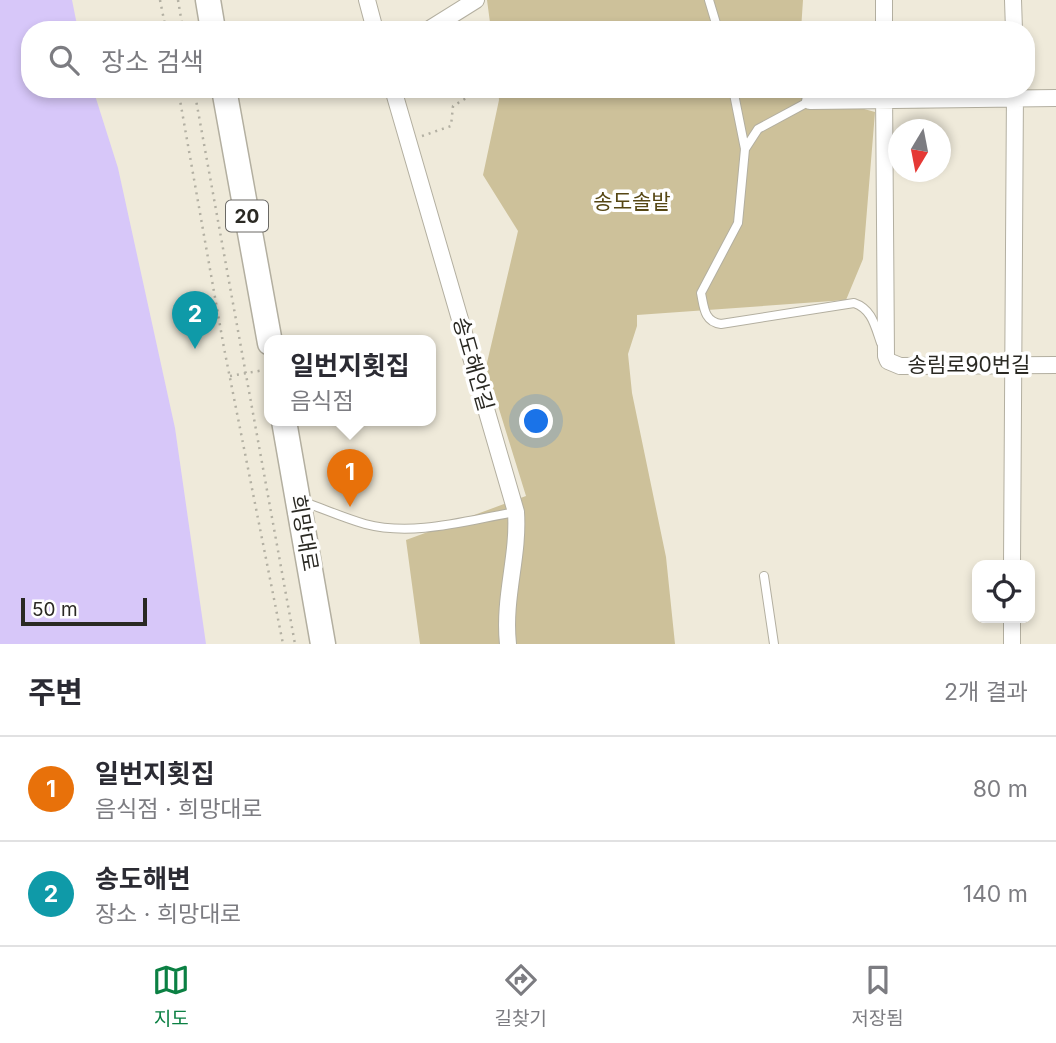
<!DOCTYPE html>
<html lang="ko">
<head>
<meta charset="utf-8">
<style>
  body { margin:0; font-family:Inter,"Noto Sans KR",sans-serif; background:#f7f7f7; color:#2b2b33 }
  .controls { position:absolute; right:21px; bottom:21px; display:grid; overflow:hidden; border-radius:14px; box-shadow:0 4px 10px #0003 }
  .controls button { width:63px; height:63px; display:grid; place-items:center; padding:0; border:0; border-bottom:2px solid #e1e1e2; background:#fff; color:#2b2b33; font:35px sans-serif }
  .compass { position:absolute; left:888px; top:119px; width:63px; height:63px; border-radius:50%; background:#fff; box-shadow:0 4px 10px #0003; rotate:190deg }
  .scale { position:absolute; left:21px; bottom:18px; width:126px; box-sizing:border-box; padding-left:7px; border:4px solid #2a2923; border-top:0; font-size:19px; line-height:24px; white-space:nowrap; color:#2a2923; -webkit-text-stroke:5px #fff; paint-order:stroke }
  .you { position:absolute; left:537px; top:422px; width:24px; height:24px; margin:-18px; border:5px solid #fff; border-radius:50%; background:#1a73e8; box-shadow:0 0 0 10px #1a73e833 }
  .badge { display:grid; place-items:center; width:46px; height:46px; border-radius:50%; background:#0b8043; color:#fff; font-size:23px; font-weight:700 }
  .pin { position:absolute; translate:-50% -58px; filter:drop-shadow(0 2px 4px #0008) }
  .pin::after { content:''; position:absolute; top:37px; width:24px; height:21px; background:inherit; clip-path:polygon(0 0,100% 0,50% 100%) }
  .popup { position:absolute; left:264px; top:335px; width:172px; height:91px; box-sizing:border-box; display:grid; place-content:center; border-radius:14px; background:#fff; filter:drop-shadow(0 2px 5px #0005); font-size:23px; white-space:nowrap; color:#7c7c81 }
  .popup b { font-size:26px; color:#2b2b33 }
  .popup::after { content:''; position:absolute; left:50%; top:100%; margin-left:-14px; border:14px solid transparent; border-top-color:#fff }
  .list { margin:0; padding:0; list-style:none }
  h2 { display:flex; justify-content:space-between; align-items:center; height:91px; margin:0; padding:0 28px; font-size:30px }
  h2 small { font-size:23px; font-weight:400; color:#7c7c81 }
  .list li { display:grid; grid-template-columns:46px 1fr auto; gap:21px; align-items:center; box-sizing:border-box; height:105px; padding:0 28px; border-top:2px solid #e1e1e2 }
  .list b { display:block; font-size:26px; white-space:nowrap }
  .list p { margin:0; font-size:23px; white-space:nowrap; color:#7c7c81 }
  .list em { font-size:23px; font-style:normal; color:#7c7c81 }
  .icon { flex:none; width:38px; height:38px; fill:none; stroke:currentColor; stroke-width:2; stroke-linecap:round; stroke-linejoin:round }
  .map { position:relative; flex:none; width:1056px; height:644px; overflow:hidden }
  .search { position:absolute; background:#fff; box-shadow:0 4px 10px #0003; left:21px; right:21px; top:21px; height:77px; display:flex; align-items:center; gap:18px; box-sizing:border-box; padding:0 24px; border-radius:28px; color:#7c7c81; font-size:26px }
  .sheet { height:301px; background:#fff }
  nav { display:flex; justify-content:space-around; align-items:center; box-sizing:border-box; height:98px; border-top:2px solid #e1e1e2; background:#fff; font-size:19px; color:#7c7c81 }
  nav a { display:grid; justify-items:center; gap:4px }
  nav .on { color:#0b8043 }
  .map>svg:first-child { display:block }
</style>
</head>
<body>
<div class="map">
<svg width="1056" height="644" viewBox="0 0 1056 644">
  <rect width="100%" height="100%" fill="#efeada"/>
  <!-- green -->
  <path fill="#cdc19a" d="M 487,0 L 803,0 L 801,30 L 491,30 Z
    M 498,89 L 798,89 L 799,91 L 875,112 L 863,259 L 846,300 L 637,315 L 637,326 L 628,354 L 632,393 L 666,557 L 675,644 L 420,644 L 406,540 L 526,496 L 486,367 L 518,231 L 483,175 L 499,100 Z"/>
  <!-- water -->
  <path fill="#d7c7f9" d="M 0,0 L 72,0 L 78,30 L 30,30 L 30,89 L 93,89 L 118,168 L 175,428 L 206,644 L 0,644 Z"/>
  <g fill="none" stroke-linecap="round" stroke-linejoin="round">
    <!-- lane casing -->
    <g stroke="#b3afa0" stroke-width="10">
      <path id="lane" d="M 709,0 L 718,30
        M 733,89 L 745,149 L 738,223 L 701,293 C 704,307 704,322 721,324 L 854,303 C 872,309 875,326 881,343
        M 745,149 L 758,129 L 810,101
        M 304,502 C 324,509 344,518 365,524 C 414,537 468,520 516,512
        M 764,576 L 774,644"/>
    </g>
    <!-- street casing -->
    <g stroke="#b3afa0" stroke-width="18">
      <path id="street" d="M 367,0 L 375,30
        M 884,0 L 884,30
        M 1013,0 L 1014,30
        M 428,30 L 476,0
        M 393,89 L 516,512 C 519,557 503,597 508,644
        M 884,89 L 886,356 L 888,361 L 900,366 L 1056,365
        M 810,101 L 1056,98
        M 1012,565 L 1015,89
        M 1012,618 L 1012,644"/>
    </g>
    <!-- primary casing -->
    <g stroke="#b3afa0" stroke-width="27">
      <path id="primary" d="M 208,0 L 213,30
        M 224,89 L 270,343
        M 284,421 L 323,644"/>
    </g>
    <!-- path -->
    <path stroke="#b3b0a3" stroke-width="2.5" stroke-dasharray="2 5" stroke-linecap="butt" d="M 160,0 L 166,30
      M 178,0 L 183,30
      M 178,89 L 224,348 L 283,644
      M 194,89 L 295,644
      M 422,136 L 451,126 L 453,106 L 468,97 L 469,89
      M 230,376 L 270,369"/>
    <!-- lane -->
    <use href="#lane" stroke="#fff" stroke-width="8"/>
    <!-- street -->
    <use href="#street" stroke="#fff" stroke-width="16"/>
    <!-- primary -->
    <use href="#primary" stroke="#fff" stroke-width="24"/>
  </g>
  <g text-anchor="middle" stroke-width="7" stroke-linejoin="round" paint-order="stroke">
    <!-- shield labels -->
    <rect fill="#fff" stroke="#6a6965" stroke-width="2" x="226" y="200.5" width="42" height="31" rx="5"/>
    <g font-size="19" font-weight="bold" fill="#2a2923">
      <text x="247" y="223">20</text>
    </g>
    <!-- park labels -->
    <g font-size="21" fill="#564714" stroke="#fff">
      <text x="632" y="209">송도솔밭</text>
    </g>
    <!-- street labels -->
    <g font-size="21" fill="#2a2923" stroke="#fff">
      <text transform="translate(473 364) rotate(74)" y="7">송도해안길</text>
      <text x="969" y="372">송림로90번길</text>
      <text transform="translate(304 533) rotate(80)" y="7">희망대로</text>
    </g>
  </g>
</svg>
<div class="controls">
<button><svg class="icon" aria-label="locate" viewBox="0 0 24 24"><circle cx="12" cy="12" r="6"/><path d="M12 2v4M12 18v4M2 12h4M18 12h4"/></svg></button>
</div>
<svg class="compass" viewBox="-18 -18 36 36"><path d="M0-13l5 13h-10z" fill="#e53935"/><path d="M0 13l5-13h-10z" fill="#7c7c81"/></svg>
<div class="scale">50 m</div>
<div class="you"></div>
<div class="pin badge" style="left:350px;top:507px;background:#e8710a">1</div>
<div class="popup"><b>일번지횟집</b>음식점</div>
<div class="pin badge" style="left:195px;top:349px;background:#0f9aa8">2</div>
<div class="search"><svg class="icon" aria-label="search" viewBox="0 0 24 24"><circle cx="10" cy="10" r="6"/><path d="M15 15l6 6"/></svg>장소 검색</div>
</div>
<section class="sheet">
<h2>주변<small>2개 결과</small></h2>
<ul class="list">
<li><span class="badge" style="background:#e8710a">1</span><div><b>일번지횟집</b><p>음식점 · 희망대로</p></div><em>80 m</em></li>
<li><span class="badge" style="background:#0f9aa8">2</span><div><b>송도해변</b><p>장소 · 희망대로</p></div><em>140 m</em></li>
</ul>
</section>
<nav>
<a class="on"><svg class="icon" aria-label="map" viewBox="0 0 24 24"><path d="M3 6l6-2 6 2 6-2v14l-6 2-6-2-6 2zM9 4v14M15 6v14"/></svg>지도</a>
<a><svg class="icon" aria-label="directions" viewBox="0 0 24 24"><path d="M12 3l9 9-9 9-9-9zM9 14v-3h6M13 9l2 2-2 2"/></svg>길찾기</a>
<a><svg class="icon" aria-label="saved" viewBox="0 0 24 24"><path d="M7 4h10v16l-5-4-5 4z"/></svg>저장됨</a>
</nav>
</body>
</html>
